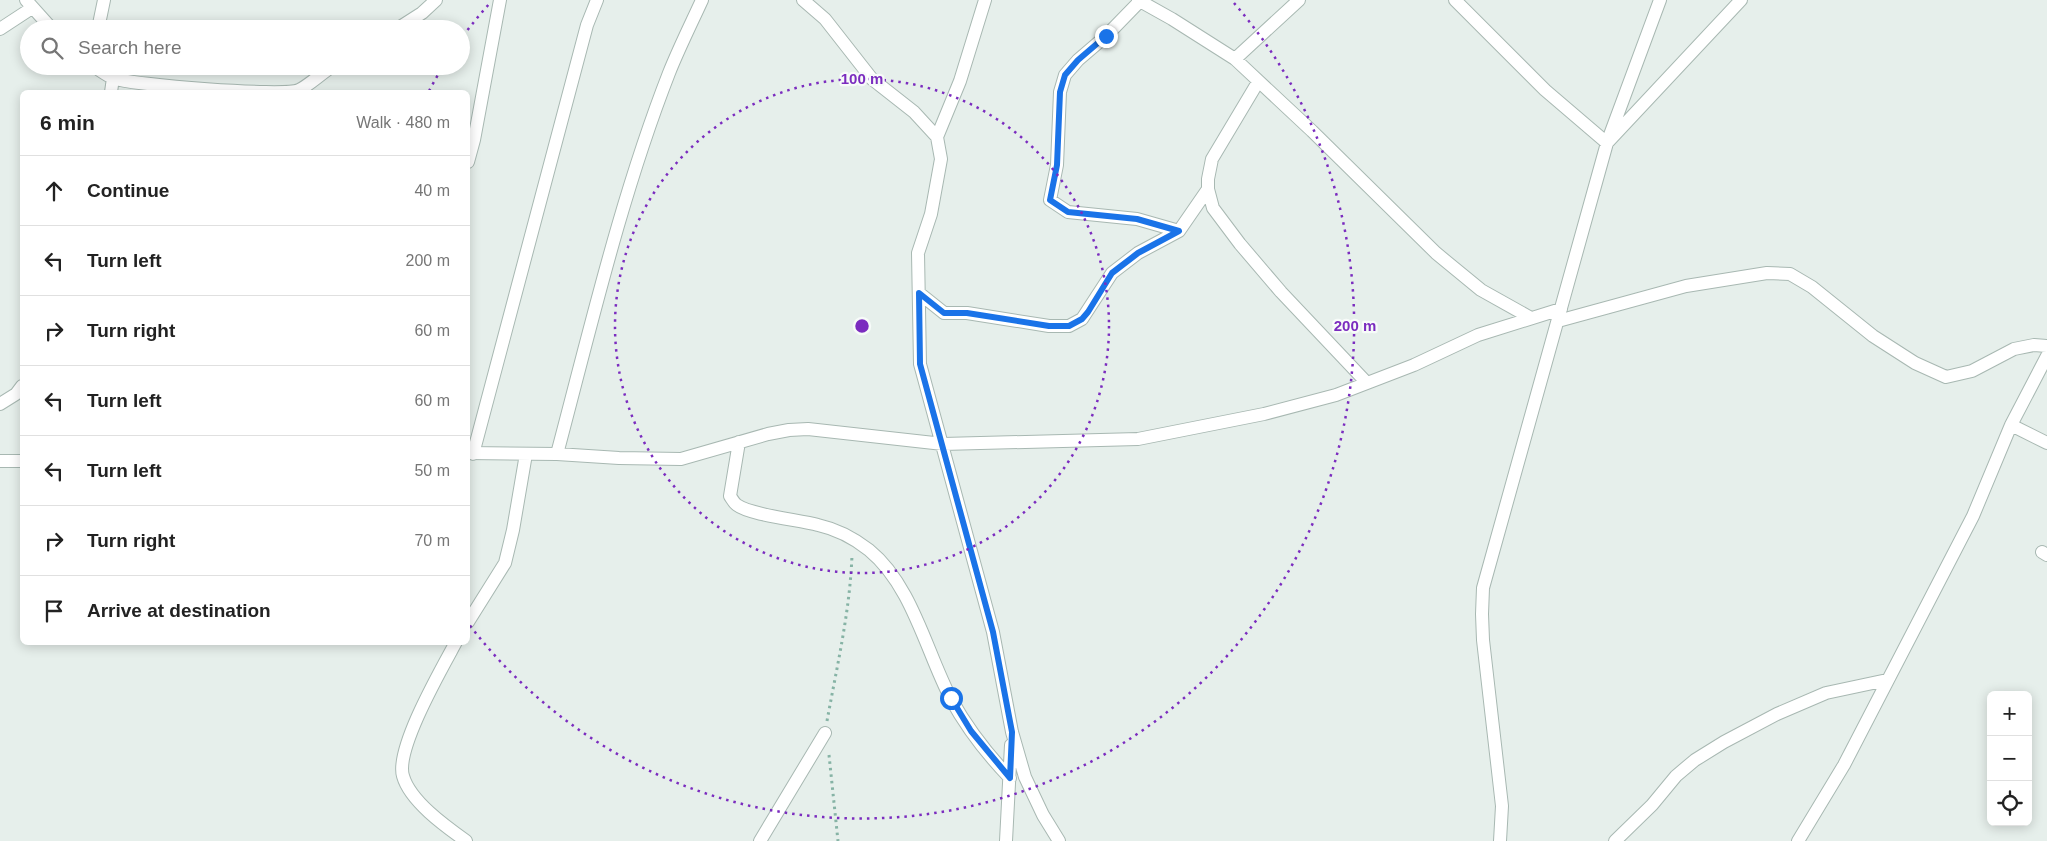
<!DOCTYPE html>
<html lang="en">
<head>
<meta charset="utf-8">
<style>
  body { margin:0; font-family:Arial,sans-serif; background:#f6f6f6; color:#222 }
  .controls { position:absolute; right:15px; bottom:15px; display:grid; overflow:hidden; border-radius:8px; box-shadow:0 2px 12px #0003 }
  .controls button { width:45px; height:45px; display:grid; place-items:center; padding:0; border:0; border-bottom:1px solid #e0e0e0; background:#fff; color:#222; font:25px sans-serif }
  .stop { position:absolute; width:15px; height:15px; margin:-11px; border:4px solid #1a73e8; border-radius:50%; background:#fff }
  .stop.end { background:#1a73e8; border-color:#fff; box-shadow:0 1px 5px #0008 }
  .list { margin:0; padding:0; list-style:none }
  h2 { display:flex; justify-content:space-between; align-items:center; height:65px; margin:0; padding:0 20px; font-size:21px }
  h2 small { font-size:16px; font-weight:400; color:#767676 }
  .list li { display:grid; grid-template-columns:32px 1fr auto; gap:15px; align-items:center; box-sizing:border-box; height:70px; padding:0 20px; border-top:1px solid #e0e0e0 }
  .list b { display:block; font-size:19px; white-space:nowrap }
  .list em { font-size:16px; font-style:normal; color:#767676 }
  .icon { flex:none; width:28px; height:28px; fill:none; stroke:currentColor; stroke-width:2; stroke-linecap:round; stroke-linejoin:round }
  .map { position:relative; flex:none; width:2047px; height:841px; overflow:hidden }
  .search { position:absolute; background:#fff; box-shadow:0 2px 12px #0003; left:20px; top:20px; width:450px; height:55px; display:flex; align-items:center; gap:12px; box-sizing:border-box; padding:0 18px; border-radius:28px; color:#767676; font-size:19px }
  .panel { position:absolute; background:#fff; box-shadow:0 2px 12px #0003; left:20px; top:90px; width:450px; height:555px; border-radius:8px }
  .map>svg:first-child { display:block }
</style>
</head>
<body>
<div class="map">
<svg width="2047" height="841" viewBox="0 0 2047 841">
  <rect width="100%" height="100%" fill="#e6efeb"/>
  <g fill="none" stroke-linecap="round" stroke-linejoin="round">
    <!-- minor casing -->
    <g stroke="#a8b8b2" stroke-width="14">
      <path id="minor" d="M 26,0 L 52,29
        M 803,0 L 825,19 L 872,79 L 914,112 L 937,137 L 941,159 L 931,214 L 918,253 L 920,364 L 993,632 L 1012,732 L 1025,777 L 1043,815 L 1059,841
        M 1138,0 L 1172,19 L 1235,59 L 1312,131 L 1436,253 L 1481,290 L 1531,318
        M 1455,0 L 1545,90 L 1607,143 L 1741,0
        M 1140,1 L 1106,36 L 1078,60 L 1065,75 L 1060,92 L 1057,165 L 1050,200 L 1068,212 L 1137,219 L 1179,231
        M 0,29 L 32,8
        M 98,29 L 104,0
        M 397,29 L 422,13 L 436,0
        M 1235,59 L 1299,0
        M 93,66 C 100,70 106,75 113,78 C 132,85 283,97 299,90 C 308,86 323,72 333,66
        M 1258,82 L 1212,159 L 1208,179 L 1208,189 L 1213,208 L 1240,244 L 1281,292 L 1367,383
        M 111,92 L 113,78
        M 937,137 L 960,81 L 985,0
        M 468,162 L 474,140 L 500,0
        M 919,293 L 944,313 L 967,313 L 1049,326 L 1069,326 L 1082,319 L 1112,273 L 1138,253 L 1179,231 L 1208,189
        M 1558,321 L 1686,286 L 1767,273 L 1790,274 L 1812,287 L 1873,336 L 1915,363 L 1946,377 L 1972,371 L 2014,349 L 2034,345 L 2047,346
        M 0,404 L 16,394 L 22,386
        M 2011,425 L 2047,443
        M 739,442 L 730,496 C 732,499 734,503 737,505 C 750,515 800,520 818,525 C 836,529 855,539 869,550 C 912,585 926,651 951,699 C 967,728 987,754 1010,778
        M 468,453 L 557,454 L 619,458 L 681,459 L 768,434 L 789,430 L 808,429 L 943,444 L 1138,439 L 1264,414 L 1336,395 L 1414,365 L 1478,335 L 1561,309
        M 473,454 L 587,25 L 597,0
        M 557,454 C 591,326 621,196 669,73 C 679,48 691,24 702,0
        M 0,461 L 22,461
        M 2042,552 L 2047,555
        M 468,622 L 505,563 L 513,530 L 526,454
        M 456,642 C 442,668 395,749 403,776 C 410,801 445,826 466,841
        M 760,841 L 825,733
        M 1006,841 L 1011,745
        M 1500,841 L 1502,806 L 1483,640 L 1482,614 L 1483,588 L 1607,143 L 1660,0
        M 1615,841 L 1652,805 L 1676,776 L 1695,760 L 1724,742 L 1777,714 L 1826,693 L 1887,680
        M 1798,841 L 1844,765 L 1973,516 L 2011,425 L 2047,356"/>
    </g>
    <!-- path -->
    <path stroke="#86b3a5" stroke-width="3" stroke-dasharray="2.5 4" stroke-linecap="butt" d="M 827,721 C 837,666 850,611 852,555
      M 829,755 L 838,841"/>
    <!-- minor -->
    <use href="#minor" stroke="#fff" stroke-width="12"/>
  </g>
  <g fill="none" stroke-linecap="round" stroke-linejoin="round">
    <!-- route -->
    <path stroke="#1a73e8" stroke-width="6" d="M 951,698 L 971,731 L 1010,778 L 1012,732 L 993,632 L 920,364 L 919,293 L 944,313 L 967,313 L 1049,326 L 1069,326 L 1082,319 L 1088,312 L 1112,273 L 1138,253 L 1179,231 L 1137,219 L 1068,212 L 1050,200 L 1057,165 L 1060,92 L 1065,75 L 1078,60 L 1106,36"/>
  </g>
  <!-- distance rings -->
  <g fill="none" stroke="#7b2cbf" stroke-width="2.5" stroke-dasharray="2.5 5">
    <circle cx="862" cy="326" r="247"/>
    <path d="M429 91A493 493 0 0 1 442 68M463 36A493 493 0 0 1 490 3M1234 3A493 493 0 1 1 468 623"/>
  </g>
  <circle cx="862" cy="326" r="8" fill="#7b2cbf" stroke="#f7fbf9" stroke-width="2.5"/>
  <g font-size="15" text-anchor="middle" font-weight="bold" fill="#7b2cbf" stroke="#f7fbf9" stroke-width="4.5" stroke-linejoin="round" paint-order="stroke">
    <text x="862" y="84">100 m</text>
    <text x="1355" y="331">200 m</text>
  </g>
</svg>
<div class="controls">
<button>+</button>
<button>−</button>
<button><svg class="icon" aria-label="locate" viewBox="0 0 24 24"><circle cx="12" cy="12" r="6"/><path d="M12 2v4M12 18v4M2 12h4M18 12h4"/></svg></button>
</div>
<div class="stop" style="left:951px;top:698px"></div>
<div class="stop end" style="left:1106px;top:36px"></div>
<div class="search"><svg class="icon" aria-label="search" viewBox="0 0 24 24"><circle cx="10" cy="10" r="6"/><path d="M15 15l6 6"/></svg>Search here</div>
<section class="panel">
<h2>6 min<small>Walk · 480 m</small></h2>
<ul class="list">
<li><svg class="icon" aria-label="ahead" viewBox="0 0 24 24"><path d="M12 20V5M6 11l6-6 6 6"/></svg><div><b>Continue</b></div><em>40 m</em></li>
<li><svg class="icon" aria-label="left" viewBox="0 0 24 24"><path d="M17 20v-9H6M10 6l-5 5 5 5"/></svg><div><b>Turn left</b></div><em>200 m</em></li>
<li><svg class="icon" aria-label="right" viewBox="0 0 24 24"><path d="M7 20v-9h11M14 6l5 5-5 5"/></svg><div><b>Turn right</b></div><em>60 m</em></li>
<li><svg class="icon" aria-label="left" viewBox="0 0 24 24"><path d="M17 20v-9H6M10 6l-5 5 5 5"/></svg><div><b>Turn left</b></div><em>60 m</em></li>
<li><svg class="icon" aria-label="left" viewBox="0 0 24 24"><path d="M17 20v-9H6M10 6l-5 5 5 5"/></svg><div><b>Turn left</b></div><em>50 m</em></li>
<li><svg class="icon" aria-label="right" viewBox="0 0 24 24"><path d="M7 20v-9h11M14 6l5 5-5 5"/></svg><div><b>Turn right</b></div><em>70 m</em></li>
<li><svg class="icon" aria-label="arrive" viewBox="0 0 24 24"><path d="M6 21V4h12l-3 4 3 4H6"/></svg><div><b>Arrive at destination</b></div></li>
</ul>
</section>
</div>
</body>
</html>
